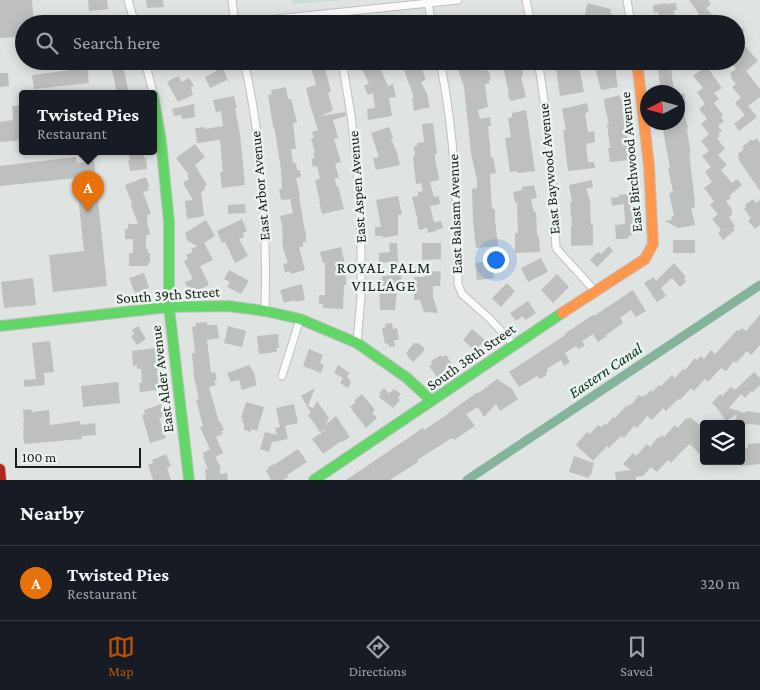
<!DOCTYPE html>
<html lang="en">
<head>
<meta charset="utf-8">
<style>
  body { margin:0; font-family:"Crimson Pro",serif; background:#20242c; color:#f1f3f6 }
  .controls { position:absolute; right:15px; bottom:15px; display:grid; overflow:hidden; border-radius:5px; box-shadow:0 2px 12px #0003 }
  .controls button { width:45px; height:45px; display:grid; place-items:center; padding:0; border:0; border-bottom:1px solid #363941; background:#171b24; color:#f1f3f6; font:25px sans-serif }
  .compass { position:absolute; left:640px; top:85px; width:45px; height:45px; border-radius:50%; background:#171b24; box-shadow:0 2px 12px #0003; rotate:264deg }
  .scale { position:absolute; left:15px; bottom:12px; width:126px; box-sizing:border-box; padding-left:5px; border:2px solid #1b1e1c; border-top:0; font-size:14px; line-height:18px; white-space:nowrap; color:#1b1e1c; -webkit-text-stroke:4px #eaf3ed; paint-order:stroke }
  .you { position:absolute; left:495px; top:259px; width:18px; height:18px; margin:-12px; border:4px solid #fff; border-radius:50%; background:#1a73e8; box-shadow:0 0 0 8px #1a73e833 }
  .badge { display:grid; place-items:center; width:32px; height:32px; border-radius:50%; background:#b45309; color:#fff; font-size:16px; font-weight:700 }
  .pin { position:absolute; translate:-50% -41px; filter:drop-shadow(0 1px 2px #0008) }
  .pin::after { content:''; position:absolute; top:26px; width:18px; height:15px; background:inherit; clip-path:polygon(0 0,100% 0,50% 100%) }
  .popup { position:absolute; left:19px; top:90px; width:138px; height:65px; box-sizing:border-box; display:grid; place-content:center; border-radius:5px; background:#171b24; filter:drop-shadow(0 1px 4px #0005); font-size:16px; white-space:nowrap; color:#9ea1a6 }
  .popup b { font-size:19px; color:#f1f3f6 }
  .popup::after { content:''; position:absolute; left:50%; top:100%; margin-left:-10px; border:10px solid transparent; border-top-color:#171b24 }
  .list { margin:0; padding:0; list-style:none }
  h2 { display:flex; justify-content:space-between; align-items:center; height:65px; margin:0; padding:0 20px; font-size:21px }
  h2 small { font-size:16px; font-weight:400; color:#9ea1a6 }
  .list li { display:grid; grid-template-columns:32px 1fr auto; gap:15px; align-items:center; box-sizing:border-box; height:75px; padding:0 20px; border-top:1px solid #363941 }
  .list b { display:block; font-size:19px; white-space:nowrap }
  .list p { margin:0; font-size:16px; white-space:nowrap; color:#9ea1a6 }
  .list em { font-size:16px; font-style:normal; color:#9ea1a6 }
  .icon { flex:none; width:28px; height:28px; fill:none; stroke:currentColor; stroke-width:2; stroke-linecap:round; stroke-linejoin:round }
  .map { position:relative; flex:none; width:760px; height:480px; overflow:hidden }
  .search { position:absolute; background:#171b24; box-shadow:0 2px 12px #0003; left:15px; right:15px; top:15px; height:55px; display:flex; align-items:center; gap:12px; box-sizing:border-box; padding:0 18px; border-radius:28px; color:#9ea1a6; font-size:19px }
  .sheet { height:140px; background:#171b24 }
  nav { display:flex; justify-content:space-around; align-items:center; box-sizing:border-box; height:70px; border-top:1px solid #363941; background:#171b24; font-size:14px; color:#9ea1a6 }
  nav a { display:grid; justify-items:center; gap:2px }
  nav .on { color:#b45309 }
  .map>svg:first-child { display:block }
</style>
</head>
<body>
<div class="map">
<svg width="760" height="480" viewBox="0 0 760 480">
  <rect width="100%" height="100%" fill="#dfe3e1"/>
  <!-- green -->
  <path fill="#c8e0d2" d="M 291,0 L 341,0 L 292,4 Z"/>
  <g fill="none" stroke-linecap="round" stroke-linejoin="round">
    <!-- canal -->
    <path stroke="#85b39b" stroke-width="9" d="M 467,480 L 760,285"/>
  </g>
  <!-- building -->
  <path fill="#bdc0bf" d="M 0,0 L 32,0 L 34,24 L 24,24 L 24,36 L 0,38 Z
    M 88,0 L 107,0 L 108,9 L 89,11 Z
    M 146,0 L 163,0 L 164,7 L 147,8 Z
    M 689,0 L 708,0 L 711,4 L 706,8 L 712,15 L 710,16 L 712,19 L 706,24 L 686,24 L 699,14 Z
    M 587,3 L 611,9 L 610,13 L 612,13 L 609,24 L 585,17 Z
    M 666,3 L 667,4 L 676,3 L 677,10 L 674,10 L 675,24 L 661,24 L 660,16 L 658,16 L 658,12 L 654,13 L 653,5 Z
    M 489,15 L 520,20 L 520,24 L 487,24 Z
    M 567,16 L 568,24 L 552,24 L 552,18 Z
    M 736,24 L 745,30 L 737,37 L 758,61 L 746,71 L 760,89 L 760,97 L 748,106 L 757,117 L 739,131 L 734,124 L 745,115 L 735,103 L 741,98 L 732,87 L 736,84 L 731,78 L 732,76 L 730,73 L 736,69 L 730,61 L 736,61 Z
    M 110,61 L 120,61 L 123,70 L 124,70 L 129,93 L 117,93 Z
    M 161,61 L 191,61 L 191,64 L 163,70 Z
    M 309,61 L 327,61 L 328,67 L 325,68 L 331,92 L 328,93 L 333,110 L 322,116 L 345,112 L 346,116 L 333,120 L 338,138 L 334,139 L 341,162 L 335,164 L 339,178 L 335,178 L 336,186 L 338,186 L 344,209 L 322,214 L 319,201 L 320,201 L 315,181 L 320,178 L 317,166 L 313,167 L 311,159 L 315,158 L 313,153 L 315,153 L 311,138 L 314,138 L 312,132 L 318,130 L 311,108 L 306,88 L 316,85 Z
    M 360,61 L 388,61 L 379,66 L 388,86 L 393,84 L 396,97 L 389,98 L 392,116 L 368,120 L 367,109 L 375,108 L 373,93 L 368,95 L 364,86 L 369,83 L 360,66 L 362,65 Z
    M 402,61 L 419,61 L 426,80 L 421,82 L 427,94 L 430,107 L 414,111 L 412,98 L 414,97 L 406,76 Z
    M 459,61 L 478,61 L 481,71 L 488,69 L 491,79 L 489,80 L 490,83 L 485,84 L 488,107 L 478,110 L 480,119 L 490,117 L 491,126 L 488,126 L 491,158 L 493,157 L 496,173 L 490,174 L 492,209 L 495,209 L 495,219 L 498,246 L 476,248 L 473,220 L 472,189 L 477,188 L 477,180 L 471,153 L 464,87 L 458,69 L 461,68 Z
    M 555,61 L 578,61 L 584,92 L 560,96 Z
    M 593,61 L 614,61 L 618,87 L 601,90 Z
    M 663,61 L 670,61 L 674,92 L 661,92 L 658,69 L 664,69 Z
    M 695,61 L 703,61 L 722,88 L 714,93 L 719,99 L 714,103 L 723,115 L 721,117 L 724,121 L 718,126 L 722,131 L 718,134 L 720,136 L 717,138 L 725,149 L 718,155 L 727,165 L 721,170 L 732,183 L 737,179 L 742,185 L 729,196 L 731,198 L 726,201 L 733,211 L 731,212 L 732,215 L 729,217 L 735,226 L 733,227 L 735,230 L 723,240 L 718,233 L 721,230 L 712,219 L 718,214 L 710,205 L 714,201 L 704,188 L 712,182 L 705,172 L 711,167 L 702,156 L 709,151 L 701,141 L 709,134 L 701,124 L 707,119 L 699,109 L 705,104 L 697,92 L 703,88 L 693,76 L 701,70 Z
    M 220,62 L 229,82 L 227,80 L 210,88 L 205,77 L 217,71 L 212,66 Z
    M 521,64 L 523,73 L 522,77 L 521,77 L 526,97 L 511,101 L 510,99 L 509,99 L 508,93 L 509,93 L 503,67 Z
    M 87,68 L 89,83 L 34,89 L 32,75 Z
    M 0,73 L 8,73 L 9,86 L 0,87 Z
    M 178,76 L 182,82 L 189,78 L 194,86 L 191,87 L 193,95 L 178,102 L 167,82 Z
    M 286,87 L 288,99 L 291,99 L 297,122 L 293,123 L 296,149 L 291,149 L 293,163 L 296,163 L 297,170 L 300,170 L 301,177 L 296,178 L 300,196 L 299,197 L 305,231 L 306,231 L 306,242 L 303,242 L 303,247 L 299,247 L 305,270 L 291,274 L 290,271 L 285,273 L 283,264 L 288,263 L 283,248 L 282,225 L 280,216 L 293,213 L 290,199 L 281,200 L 279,189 L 282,189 L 281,170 L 275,131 L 273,126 L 268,95 L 272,94 L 271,90 Z
    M 684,93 L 686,104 L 682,105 L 687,124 L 688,129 L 687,130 L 691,155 L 689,152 L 695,203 L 694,203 L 695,208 L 691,208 L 695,225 L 678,228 L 665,221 L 672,220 L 671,217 L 674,216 L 669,193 L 673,192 L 668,168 L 670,168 L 663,130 L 667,129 L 666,126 L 679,123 L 678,117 L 678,95 Z
    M 620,95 L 620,99 L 624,98 L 627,111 L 624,112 L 628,141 L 626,141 L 629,160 L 610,162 L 608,148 L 610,148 L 607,124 L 609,124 L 604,103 L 605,103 L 604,99 Z
    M 234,96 L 237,108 L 235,108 L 240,134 L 245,185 L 222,188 L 220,172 L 223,172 L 220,140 L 197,143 L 195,128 L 205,127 L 205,129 L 223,126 L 221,111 L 216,112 L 213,100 Z
    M 587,103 L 589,112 L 585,113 L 588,132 L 594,131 L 595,142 L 586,144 L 588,162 L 594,162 L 595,168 L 568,171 L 563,130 L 566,130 L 562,109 Z
    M 194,104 L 195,117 L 182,119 L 181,115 L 174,116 L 172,109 Z
    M 23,105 L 23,140 L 0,142 L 0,122 L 13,120 L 12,106 Z
    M 526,110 L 535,171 L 518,173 L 517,171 L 510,172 L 505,138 L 511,137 L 508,118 L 512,117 L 512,113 Z
    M 433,123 L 437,154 L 435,154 L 435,159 L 439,178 L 439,180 L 430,182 L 434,197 L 439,196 L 440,204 L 430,206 L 434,222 L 441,221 L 443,228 L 436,230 L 436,231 L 428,233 L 427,228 L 419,230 L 417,221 L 418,221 L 412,197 L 418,196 L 418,192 L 423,191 L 421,183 L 416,184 L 413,157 L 415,156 L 414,146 L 417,146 L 417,143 L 424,142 L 422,124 Z
    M 389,127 L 393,138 L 391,139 L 397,153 L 400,165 L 376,170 L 373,158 L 379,157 L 371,133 Z
    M 757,138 L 760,143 L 760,191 L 739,160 L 738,154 L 744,149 L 742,147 L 752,139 L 753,141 Z
    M 195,144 L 205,157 L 195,165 L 207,185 L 204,187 L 205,190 L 201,192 L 204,216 L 187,219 L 185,201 L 193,200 L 183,183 L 189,179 L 187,175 L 189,175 L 176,158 Z
    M 144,152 L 144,158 L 146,158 L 147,169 L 130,171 L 128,160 L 130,160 L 129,154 Z
    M 76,157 L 77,163 L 94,161 L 107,286 L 53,292 L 49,255 L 84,251 L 76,178 L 0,186 L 0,166 Z
    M 146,177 L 149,185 L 148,187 L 149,190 L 143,192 L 151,214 L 147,215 L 148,228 L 149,228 L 150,235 L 146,235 L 146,249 L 148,249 L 148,253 L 150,253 L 150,263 L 148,263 L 148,266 L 129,266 L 129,253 L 133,253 L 133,239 L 125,239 L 125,229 L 128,229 L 128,224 L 138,224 L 131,205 L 132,204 L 125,185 Z
    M 592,180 L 593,187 L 586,189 L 590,200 L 591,225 L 593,225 L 593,245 L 571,246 L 571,226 L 572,226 L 570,202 L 572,202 L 569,185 Z
    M 534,185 L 537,198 L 531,199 L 534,212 L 536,212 L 537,234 L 538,238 L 539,237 L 540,252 L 515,253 L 515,233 L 518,233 L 517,202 L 515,203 L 513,192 L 522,190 L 522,187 Z
    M 627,194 L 627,196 L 631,195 L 634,214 L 635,232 L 626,239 L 616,239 L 615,225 L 625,224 L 624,204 L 612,206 L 611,198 L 619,197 L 619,195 Z
    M 398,196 L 402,214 L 398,215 L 398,235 L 383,238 L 383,236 L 375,236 L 375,227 L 381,227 L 376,200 Z
    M 753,199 L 756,203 L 760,200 L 760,225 L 755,229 L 748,221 L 751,218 L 744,209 L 746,207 L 745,205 Z
    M 245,204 L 246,213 L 228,214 L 228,205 Z
    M 242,219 L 247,231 L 243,233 L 244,237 L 239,239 L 248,256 L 235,263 L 225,242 L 222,243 L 217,231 Z
    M 206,220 L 215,236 L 204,243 L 213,260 L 200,266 L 209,285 L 196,291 L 194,287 L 189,290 L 185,282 L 193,279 L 184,261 L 188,259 L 186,255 L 193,252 L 191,249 L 197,246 L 188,241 L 186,237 L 185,233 Z
    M 673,240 L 695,240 L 695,253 L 673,253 Z
    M 389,243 L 397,243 L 399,274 L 401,274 L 403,289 L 397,290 L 395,310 L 380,310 L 379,279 L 383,279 L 382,276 L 393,275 L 391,262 L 379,263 L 379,253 L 390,252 Z
    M 422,243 L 441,243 L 441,259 L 422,260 Z
    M 609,246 L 613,251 L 597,267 L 590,260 L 598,252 L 601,254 Z
    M 341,247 L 346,269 L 346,285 L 344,285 L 343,309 L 323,308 L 323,304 L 319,304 L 319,295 L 325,295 L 325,263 L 323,263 L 320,252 Z
    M 541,258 L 548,272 L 528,282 L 521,268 Z
    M 489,261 L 492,261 L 494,278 L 477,280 L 475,263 Z
    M 674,263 L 686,277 L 684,279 L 686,282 L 680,287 L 672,278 L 661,288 L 666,296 L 657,302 L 644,283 L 654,277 L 656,281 Z
    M 229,270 L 249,281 L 241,294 L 227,287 L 230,282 L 224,279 Z
    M 441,271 L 440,286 L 433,286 L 433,297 L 438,313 L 424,312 L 420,300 L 414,300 L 414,277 L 425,277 L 425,272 Z
    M 144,273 L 149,288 L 135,293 L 129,278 Z
    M 557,274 L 569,287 L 553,303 L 541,290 Z
    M 33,278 L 36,305 L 4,308 L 1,282 Z
    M 302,284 L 305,300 L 295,302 L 295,300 L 284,303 L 280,290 Z
    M 506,284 L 508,284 L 515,291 L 501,307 L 492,298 Z
    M 633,290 L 646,311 L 636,317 L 631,310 L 620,318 L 623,323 L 610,332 L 606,335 L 607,336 L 598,342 L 593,334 L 582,341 L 585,345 L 581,348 L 578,349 L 576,346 L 565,353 L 570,362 L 564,366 L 561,360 L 547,369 L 548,371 L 545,373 L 547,375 L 540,379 L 537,376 L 519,387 L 509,372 L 564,336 L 567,332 L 593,315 L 594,316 Z
    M 528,301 L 536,313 L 525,320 L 523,316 L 516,321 L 510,313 Z
    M 760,315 L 760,345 L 751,355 L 747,351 L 736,363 L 734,361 L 726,371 L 721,368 L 708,382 L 705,379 L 694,391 L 691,388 L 680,400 L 678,399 L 666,411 L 663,408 L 652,420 L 647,416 L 637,428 L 634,426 L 624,438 L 621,436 L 609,448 L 607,446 L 593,461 L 576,445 L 587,432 L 590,434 L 598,425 L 601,427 L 604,424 L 606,425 L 613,417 L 615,418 L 626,406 L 627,407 L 630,404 L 631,405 L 639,395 L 643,397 L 644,395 L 645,396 L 651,390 L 652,392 L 659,385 L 661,386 L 672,375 L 675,378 L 683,369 L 685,370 L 695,358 L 697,360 L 701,356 L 704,359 L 711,350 L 715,354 L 737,330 L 739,331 L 742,328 L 746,331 Z
    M 207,322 L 207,325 L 217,325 L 219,338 L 207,340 L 211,373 L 215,372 L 217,380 L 214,381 L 216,385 L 209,387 L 219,422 L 220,421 L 224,430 L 221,431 L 223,434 L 216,437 L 223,453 L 215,457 L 220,466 L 220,474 L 227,473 L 228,480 L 206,480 L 205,469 L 208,469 L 203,457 L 204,456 L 203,453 L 210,449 L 200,427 L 203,426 L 196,400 L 199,399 L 194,377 L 192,353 L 195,353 L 192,327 L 196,326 L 196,323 Z
    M 392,323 L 393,329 L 397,328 L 399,340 L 394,340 L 395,346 L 389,347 L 388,343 L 385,344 L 382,328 L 386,327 L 385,324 Z
    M 138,326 L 146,339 L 137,345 L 131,336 L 134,334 L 132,330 Z
    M 228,326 L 246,331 L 242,347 L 224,343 Z
    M 472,329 L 485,340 L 475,351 L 463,340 Z
    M 278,334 L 279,348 L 276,348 L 277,352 L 259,354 L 257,336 Z
    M 50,341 L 54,372 L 44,373 L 45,385 L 24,387 L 24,380 L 36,379 L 32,343 Z
    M 414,343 L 418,343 L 424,348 L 424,351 L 413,362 L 408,357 L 408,356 L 406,353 Z
    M 156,348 L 159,390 L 140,392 L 139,383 L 142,382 L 141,369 L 137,369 L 137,365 L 133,366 L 132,351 Z
    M 309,349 L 323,355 L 320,363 L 324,365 L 321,373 L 303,366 Z
    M 441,355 L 442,357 L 446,355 L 452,364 L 449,366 L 451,370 L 438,378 L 429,366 L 432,364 L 431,361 Z
    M 249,365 L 254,373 L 257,385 L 242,390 L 239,380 L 231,382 L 227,373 Z
    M 338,365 L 350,373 L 347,376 L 351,382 L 348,388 L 340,383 L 343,378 L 334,373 Z
    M 754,372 L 760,378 L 760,385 L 753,392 L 751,391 L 745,398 L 741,394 L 729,408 L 745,413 L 746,411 L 760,413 L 760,425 L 749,424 L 741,426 L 741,424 L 734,424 L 737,414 L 726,421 L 716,407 L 712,403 L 720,394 L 722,396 L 731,387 L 735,390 Z
    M 497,379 L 512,389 L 518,399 L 500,411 L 496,404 L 484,417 L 478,407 L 466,414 L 475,426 L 454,440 L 452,438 L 417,460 L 418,462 L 390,480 L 346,480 L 423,428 L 424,430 L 448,414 L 448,413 L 478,392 L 479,393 Z
    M 118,382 L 120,403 L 83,407 L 81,386 Z
    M 315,388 L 308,406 L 313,408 L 317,401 L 329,418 L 325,425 L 336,416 L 350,437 L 342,442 L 341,441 L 323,454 L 312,439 L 326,430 L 322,431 L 321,433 L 320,431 L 317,432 L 319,430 L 308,415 L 311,413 L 301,396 Z
    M 384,388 L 388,393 L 391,392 L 394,389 L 401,394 L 398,398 L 400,400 L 393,408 L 379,397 L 381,394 L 379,393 Z
    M 362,394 L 375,410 L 372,413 L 377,418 L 366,428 L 350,407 L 356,402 L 354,401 Z
    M 246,402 L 264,407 L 257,431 L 251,429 L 251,432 L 244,430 L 244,423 L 242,422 L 243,419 L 241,418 Z
    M 161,404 L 165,416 L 159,418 L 166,438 L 150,443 L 142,415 L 145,414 L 144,410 Z
    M 294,404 L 298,423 L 280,427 L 276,408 Z
    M 31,409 L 32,412 L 49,410 L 50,425 L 80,421 L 81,425 L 95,423 L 96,435 L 82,436 L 82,439 L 24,444 L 23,431 L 24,431 L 23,423 L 24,422 L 23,410 Z
    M 690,417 L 703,428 L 700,431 L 704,434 L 704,459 L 690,444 L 683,450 L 671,463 L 668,460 L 657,472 L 651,467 L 643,476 L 636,477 L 636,480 L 616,480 L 615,472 L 631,470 L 623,464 L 633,453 L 636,456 L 647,444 L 650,447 L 658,437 L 659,438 L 662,435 L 664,437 L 675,425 L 678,428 L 686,418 L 688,419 Z
    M 285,426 L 288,439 L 272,442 L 269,452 L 260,449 L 265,432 L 277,435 L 275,428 Z
    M 760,443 L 760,464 L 741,466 L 741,447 L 748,448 L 748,444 Z
    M 298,449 L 307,462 L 287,475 L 288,477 L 283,480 L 271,480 L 266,471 L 268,469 L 268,467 L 274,464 L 274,465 Z
    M 166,454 L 171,466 L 167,468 L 171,480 L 153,480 L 148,465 L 153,463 L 152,460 Z
    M 574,456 L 594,463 L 591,475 L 590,474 L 589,478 L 569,472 Z"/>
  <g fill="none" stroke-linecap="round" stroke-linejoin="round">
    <!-- street casing -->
    <g stroke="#bfc1c0" stroke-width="9">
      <path id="street" d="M 128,0 L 135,24
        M 232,0 L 235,24
        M 526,0 L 531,24
        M 627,0 L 631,24
        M 428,3 L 432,24
        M 331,13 L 334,24
        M 228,24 L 458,0
        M 145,61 L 153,93
        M 244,61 C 263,143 267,228 265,311
        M 342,61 L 351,115 L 359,187 L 361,248 L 361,297 L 357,343
        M 440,61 C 455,134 458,210 458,284 L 462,294 L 490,319 L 514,345
        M 538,61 C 549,123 553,186 556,248 L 596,292
        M 282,376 L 300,319"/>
    </g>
    <!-- fast casing -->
    <g stroke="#bfc1c0" stroke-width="12">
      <path id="fast" d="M 153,95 L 161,141 L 169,222 L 169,307 L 189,480
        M 0,326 L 169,307 L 228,306 L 265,311 L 300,319 L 357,343 L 407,378 L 432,401
        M 314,480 L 562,313"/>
    </g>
    <!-- slow casing -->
    <g stroke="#bfc1c0" stroke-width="12">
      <path id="slow" d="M 562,313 L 645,259 L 653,244 L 649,166 L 637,61"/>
    </g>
    <!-- jam casing -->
    <g stroke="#bfc1c0" stroke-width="12">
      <path id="jam" d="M 0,469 L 1,480"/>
    </g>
    <!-- street -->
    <use href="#street" stroke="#fafbfa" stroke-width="7"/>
    <!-- fast -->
    <use href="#fast" stroke="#63d668" stroke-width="10"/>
    <!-- slow -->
    <use href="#slow" stroke="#ff974d" stroke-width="10"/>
    <!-- jam -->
    <use href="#jam" stroke="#b3261e" stroke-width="10"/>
  </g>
  <g text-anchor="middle" stroke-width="5" stroke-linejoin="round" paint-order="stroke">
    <!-- street labels -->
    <g font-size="15" fill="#1b1e1c" stroke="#eaf3ed">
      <text transform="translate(631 162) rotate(-95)" y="5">East Birchwood Avenue</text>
      <text transform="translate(549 169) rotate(-95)" y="5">East Baywood Avenue</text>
      <text transform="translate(260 186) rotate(-95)" y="5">East Arbor Avenue</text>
      <text transform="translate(357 187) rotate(-94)" y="5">East Aspen Avenue</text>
      <text transform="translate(455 214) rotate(-92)" y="5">East Balsam Avenue</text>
      <text transform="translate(168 295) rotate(-4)" y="5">South 39th Street</text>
      <text transform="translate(471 357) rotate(-35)" y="5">South 38th Street</text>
      <text transform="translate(162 379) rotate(-97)" y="5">East Alder Avenue</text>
    </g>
    <!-- neighbourhood labels -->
    <g font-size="16" letter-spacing="1" fill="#1b1e1c" stroke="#eaf3ed">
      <text x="384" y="273">ROYAL PALM<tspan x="384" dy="18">VILLAGE</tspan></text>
    </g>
    <!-- water labels -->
    <g font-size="16" font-style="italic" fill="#003620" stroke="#eaf3ed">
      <text transform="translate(605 370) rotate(-34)" y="6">Eastern Canal</text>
    </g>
  </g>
</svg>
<div class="controls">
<button><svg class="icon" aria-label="layers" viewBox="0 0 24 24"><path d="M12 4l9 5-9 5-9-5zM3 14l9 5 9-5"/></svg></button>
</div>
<svg class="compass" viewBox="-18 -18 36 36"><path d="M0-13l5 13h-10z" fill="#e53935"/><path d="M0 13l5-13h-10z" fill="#9ea1a6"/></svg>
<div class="scale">100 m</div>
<div class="you"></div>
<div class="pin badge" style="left:88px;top:212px;background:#e8710a">A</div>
<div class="popup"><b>Twisted Pies</b>Restaurant</div>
<div class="search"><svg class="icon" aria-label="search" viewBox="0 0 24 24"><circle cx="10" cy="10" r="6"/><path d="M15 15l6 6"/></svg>Search here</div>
</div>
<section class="sheet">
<h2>Nearby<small></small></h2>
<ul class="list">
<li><span class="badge" style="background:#e8710a">A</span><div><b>Twisted Pies</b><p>Restaurant</p></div><em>320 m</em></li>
</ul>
</section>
<nav>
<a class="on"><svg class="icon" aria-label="map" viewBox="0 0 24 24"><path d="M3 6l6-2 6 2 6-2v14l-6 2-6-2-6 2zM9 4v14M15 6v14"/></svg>Map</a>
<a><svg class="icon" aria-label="directions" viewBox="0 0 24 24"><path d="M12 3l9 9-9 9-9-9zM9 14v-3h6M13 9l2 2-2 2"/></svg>Directions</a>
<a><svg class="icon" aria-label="saved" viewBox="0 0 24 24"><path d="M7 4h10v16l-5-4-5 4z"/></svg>Saved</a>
</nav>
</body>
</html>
